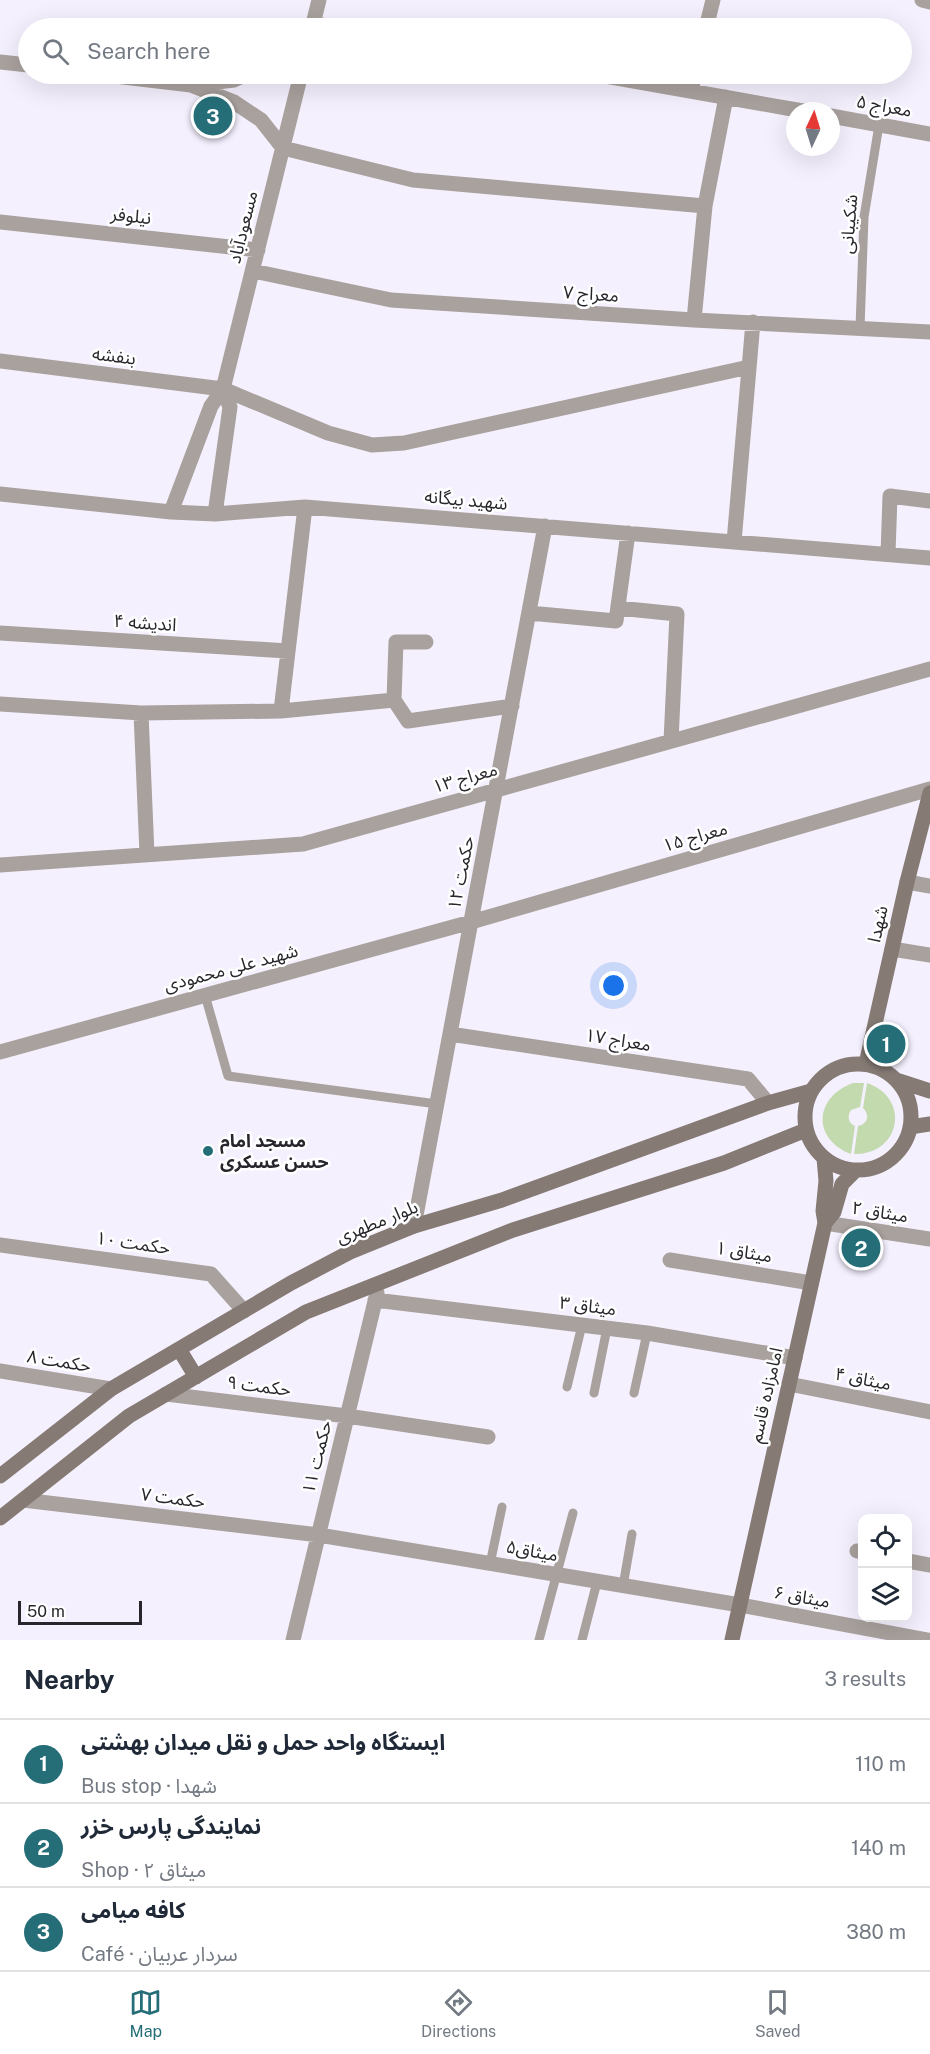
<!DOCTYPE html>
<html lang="en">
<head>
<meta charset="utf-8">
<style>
  body { margin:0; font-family:"Public Sans","Noto Sans Arabic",sans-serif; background:#f2f2f3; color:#1f2937 }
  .controls { position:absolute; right:18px; bottom:18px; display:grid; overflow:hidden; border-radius:12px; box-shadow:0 6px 24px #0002 }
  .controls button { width:54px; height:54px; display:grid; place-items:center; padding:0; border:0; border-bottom:2px solid #e0e1e3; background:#fff; color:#1f2937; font:30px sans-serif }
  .compass { position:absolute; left:786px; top:102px; width:54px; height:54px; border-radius:50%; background:#fff; box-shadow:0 6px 24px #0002; rotate:4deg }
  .scale { position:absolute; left:18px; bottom:15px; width:124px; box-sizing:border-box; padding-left:6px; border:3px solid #28262c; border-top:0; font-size:16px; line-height:21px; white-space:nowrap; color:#28262c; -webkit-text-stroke:4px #fff; paint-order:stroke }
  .you { position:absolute; left:614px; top:986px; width:21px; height:21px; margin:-15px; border:4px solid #fff; border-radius:50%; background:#1a73e8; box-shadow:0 0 0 9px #1a73e833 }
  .badge { display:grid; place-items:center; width:39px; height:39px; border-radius:50%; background:#256e78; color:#fff; font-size:20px; font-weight:700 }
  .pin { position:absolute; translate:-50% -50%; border:3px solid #fff; box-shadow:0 2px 6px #0006 }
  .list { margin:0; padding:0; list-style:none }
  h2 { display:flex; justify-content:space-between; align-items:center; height:78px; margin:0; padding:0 24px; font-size:26px }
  h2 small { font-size:20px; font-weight:400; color:#747a83 }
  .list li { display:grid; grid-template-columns:39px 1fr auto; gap:18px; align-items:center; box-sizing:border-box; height:84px; padding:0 24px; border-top:2px solid #e0e1e3 }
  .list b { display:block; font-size:22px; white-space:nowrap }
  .list p { margin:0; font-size:20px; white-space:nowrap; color:#747a83 }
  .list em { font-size:20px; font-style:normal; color:#747a83 }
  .icon { flex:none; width:33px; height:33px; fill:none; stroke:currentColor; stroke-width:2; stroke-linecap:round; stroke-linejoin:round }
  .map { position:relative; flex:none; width:930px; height:1640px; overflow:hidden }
  .search { position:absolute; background:#fff; box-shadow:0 6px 24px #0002; left:18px; right:18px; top:18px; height:66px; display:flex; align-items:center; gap:15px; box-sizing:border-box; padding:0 21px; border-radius:33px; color:#747a83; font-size:22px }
  .sheet { height:330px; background:#fff }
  nav { display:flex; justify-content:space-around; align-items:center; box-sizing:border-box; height:84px; border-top:2px solid #e0e1e3; background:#fff; font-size:16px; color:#747a83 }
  nav a { display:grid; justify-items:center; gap:3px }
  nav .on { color:#256e78 }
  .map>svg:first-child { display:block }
</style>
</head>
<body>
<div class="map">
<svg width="930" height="1640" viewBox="0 0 930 1640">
  <rect width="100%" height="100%" fill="#f5f0fe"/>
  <!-- green -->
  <path fill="#c3d9ae" d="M 853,1083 L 864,1083 L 860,1107 L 851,1110 C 847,1116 848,1123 855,1126 L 851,1154 C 812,1139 814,1097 853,1083 Z
    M 867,1083 C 911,1098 901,1155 854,1154 L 858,1126 C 868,1124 870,1115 863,1108 Z"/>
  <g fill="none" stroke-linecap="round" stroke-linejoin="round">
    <!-- lane -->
    <path stroke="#a9a19d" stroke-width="9" d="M 860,328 L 864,217 L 879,125
      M 205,995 L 228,1076 L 437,1104
      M 567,1387 L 582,1325
      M 594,1393 L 607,1328
      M 634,1393 L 647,1333
      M 490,1564 L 502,1507
      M 623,1586 L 632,1534
      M 539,1640 L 573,1513
      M 582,1640 L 597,1582"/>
    <!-- street -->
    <path stroke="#a9a19d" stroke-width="15" d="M 922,0 L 930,2
      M 308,28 L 314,24 L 341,28
      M 312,28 L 319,0
      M 706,28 L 713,0
      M 0,62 L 28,65
      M 98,74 L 191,85
      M 247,74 L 234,80 L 191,85 L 234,102 L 261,120 L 283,148 L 413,180 L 705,206
      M 594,74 L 803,111
      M 691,91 L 695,74
      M 831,116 L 930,134
      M 0,222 L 258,250
      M 253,271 L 391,300 L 694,320 L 930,332
      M 694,320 L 705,206 L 726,97
      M 0,361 L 223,389 L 328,433 L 372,445 L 404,443 L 749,367
      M 0,494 L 171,512 L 215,514 L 305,507 L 930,558
      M 171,512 L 211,406 L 223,389 L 301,74
      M 215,514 L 230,407 L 223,389
      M 734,542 L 753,322
      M 888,554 L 890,496 L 930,501
      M 618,608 L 677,614 L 671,741
      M 529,613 L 616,621 L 628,533
      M 0,633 L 288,651
      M 394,700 L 396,642 L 426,642
      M 0,704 L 141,713 L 281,711 L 394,700 L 408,721 L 512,706
      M 281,711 L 305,507
      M 141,713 L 147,854
      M 0,865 L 303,844 L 930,669
      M 907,882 L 930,886
      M 892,949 L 930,955
      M 450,1034 L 748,1079 L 768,1103
      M 0,1052 L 471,922 L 930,789
      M 825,1223 L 930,1239
      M 414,1226 L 545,526
      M 0,1245 L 211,1274 L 244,1311
      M 670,1260 L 811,1283
      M 375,1300 L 647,1333 L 795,1358
      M 0,1371 L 111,1389
      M 789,1384 L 930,1412
      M 166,1394 L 347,1416 L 488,1437
      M 23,1500 L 319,1535 L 740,1605 L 928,1640
      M 857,1551 L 862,1552
      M 908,1561 L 930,1565
      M 293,1640 L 377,1293"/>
    <!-- secondary -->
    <path stroke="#857a74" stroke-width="15" d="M 866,1064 L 907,882 L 930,793
      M805 1117a53 53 0 1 1 106 0a53 53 0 1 1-106 0Z
      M 896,1080 L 930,1091
      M 910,1127 L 930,1124
      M 825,1223 L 834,1212 L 842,1184 L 856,1170
      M 179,1349 L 196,1377
      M 0,1476 L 111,1389 L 291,1283 L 350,1252 L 414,1226 L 502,1200 L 768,1103 L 811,1091
      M 0,1518 L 129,1416 L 306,1312 L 513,1230 L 724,1163 L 806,1130
      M 732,1640 L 825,1223 L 823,1211 L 826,1181 L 824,1158"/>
  </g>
  <!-- markers -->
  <circle fill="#256e78" stroke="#fff" stroke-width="2" cx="208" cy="1151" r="6"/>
  <g text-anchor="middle" stroke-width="5" stroke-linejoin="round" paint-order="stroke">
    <!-- street labels -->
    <g font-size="18" fill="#28262c" stroke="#fff">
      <text transform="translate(884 106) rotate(10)" y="6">معراج ۵</text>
      <text transform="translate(131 216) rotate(6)" y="6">نیلوفر</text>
      <text transform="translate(849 224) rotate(-85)" y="6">شکیبانی</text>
      <text transform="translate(243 227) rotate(-76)" y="6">مسعودآباد</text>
      <text transform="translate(591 294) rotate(4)" y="6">معراج ۷</text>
      <text transform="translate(114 356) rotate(7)" y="6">بنفشه</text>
      <text transform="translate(466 500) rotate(5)" y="6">شهید بیگانه</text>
      <text transform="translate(145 623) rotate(4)" y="6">اندیشه ۴</text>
      <text transform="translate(465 778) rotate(-16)" y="6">معراج ۱۳</text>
      <text transform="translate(695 837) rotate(-16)" y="6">معراج ۱۵</text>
      <text transform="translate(461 873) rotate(-79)" y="6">حکمت ۱۲</text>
      <text transform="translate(878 924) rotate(-77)" y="6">شهدا</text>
      <text transform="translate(231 968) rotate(-15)" y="6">شهید علی محمودی</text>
      <text transform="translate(618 1040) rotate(9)" y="6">معراج ۱۷</text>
      <text transform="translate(880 1212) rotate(9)" y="6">میثاق ۲</text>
      <text transform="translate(377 1222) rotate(-22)" y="6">بلوار مطهری</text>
      <text transform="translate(133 1243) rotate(8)" y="6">حکمت ۱۰</text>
      <text transform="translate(744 1252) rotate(9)" y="6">میثاق ۱</text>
      <text transform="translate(588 1306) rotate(7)" y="6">میثاق ۳</text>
      <text transform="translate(59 1361) rotate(9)" y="6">حکمت ۸</text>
      <text transform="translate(863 1379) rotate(11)" y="6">میثاق ۴</text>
      <text transform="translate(259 1386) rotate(7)" y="6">حکمت ۹</text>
      <text transform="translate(766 1395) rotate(-77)" y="6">امامزاده قاسم</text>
      <text transform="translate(317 1457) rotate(-76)" y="6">حکمت ۱۱</text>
      <text transform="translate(173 1498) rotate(7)" y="6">حکمت ۷</text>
      <text transform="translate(532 1551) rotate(10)" y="6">میثاق۵</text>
      <text transform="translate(802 1597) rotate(10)" y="6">میثاق ۶</text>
    </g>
    <!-- poi labels -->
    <g font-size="18" font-weight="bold" fill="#28262c" stroke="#fff" text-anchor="start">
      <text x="220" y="1147">مسجد امام<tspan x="220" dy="21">حسن عسکری</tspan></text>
    </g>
  </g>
</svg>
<div class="controls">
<button><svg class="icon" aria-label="locate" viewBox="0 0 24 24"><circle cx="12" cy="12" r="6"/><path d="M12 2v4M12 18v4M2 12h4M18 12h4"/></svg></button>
<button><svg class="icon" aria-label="layers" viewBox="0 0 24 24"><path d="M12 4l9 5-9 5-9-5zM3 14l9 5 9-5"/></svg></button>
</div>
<svg class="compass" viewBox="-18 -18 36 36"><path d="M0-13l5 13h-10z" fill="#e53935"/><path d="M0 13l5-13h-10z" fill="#747a83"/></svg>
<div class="scale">50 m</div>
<div class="you"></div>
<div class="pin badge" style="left:886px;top:1044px">1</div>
<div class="pin badge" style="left:861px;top:1248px">2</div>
<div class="pin badge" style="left:213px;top:116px">3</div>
<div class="search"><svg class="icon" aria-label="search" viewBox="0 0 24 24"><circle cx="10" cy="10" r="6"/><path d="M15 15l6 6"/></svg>Search here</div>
</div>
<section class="sheet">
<h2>Nearby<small>3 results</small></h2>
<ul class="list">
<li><span class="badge">1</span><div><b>ایستگاه واحد حمل و نقل میدان بهشتی</b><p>Bus stop · شهدا</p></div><em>110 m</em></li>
<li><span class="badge">2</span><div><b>نمایندگی پارس خزر</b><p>Shop · میثاق ۲</p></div><em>140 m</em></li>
<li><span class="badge">3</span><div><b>کافه میامی</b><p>Café · سردار عربیان</p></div><em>380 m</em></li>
</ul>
</section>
<nav>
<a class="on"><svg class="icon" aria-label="map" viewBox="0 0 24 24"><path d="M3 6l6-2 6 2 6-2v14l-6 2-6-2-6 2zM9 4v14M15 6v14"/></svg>Map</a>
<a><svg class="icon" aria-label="directions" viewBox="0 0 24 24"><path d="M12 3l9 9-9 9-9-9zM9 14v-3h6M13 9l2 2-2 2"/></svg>Directions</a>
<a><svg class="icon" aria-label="saved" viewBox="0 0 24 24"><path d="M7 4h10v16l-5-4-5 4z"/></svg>Saved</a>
</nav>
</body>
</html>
